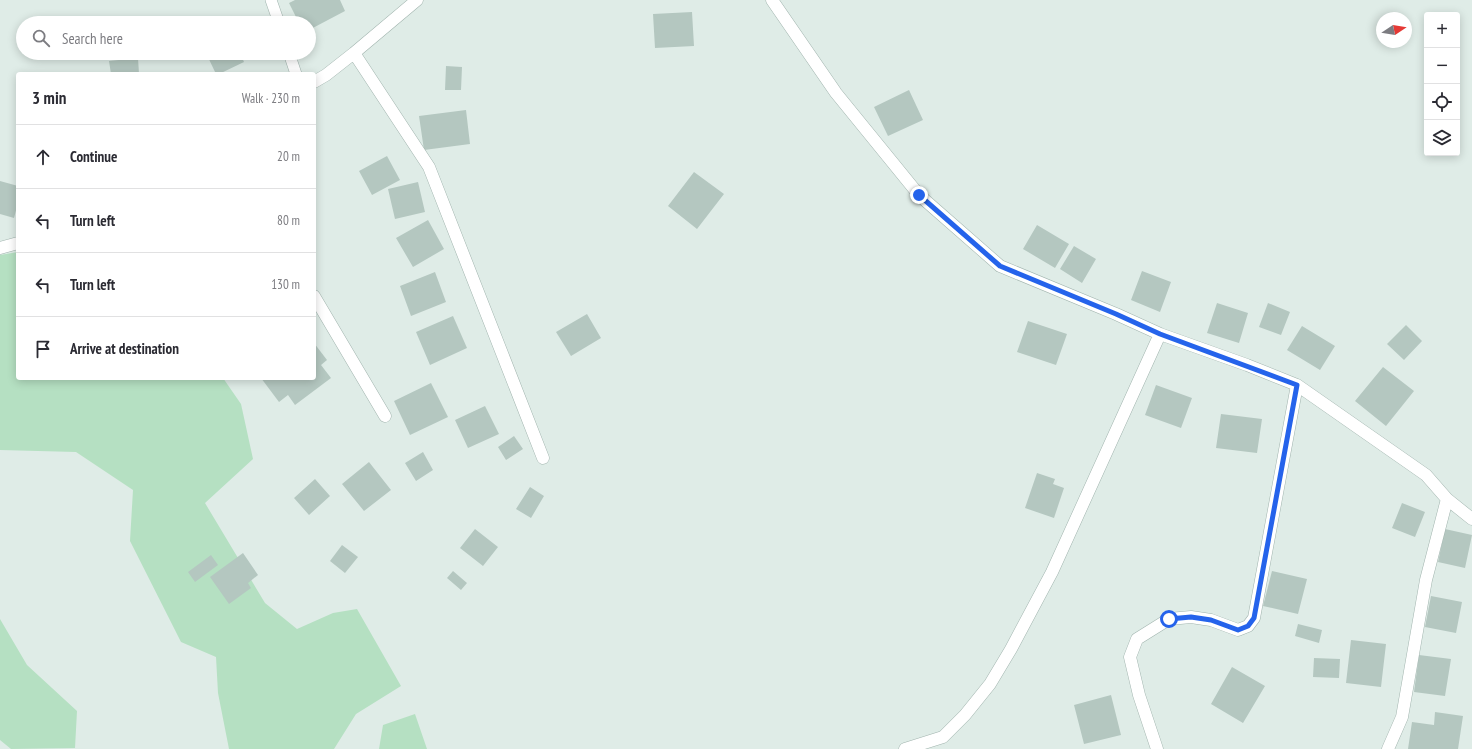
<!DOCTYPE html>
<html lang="en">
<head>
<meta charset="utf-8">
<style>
  body { margin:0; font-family:"PT Sans Narrow",sans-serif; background:#f2f2f3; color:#2b2b33 }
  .controls { position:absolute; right:12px; top:12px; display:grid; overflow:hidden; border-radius:4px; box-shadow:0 2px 10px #0003 }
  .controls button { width:36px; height:36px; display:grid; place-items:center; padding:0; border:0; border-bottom:1px solid #e1e1e2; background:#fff; color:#2b2b33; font:20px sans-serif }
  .compass { position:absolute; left:1376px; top:12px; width:36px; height:36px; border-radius:50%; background:#fff; box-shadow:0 2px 10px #0003; rotate:78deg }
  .stop { position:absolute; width:12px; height:12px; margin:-9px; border:3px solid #2563eb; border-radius:50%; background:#fff }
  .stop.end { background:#2563eb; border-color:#fff; box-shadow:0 1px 4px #0008 }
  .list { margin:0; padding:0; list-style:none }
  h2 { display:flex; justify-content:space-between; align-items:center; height:52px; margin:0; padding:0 16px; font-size:17px }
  h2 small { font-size:13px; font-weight:400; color:#7c7c81 }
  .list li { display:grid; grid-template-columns:26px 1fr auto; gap:12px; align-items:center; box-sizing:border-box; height:64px; padding:0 16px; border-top:1px solid #e1e1e2 }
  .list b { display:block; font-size:15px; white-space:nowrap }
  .list em { font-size:13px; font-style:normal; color:#7c7c81 }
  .icon { flex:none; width:22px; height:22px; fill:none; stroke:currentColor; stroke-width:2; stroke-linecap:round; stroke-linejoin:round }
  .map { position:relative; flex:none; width:1472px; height:749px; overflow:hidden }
  .search { position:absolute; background:#fff; box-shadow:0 2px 10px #0003; left:16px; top:16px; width:300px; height:44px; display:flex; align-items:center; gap:10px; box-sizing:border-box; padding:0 14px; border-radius:22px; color:#7c7c81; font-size:15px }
  .panel { position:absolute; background:#fff; box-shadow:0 2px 10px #0003; left:16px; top:72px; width:300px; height:308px; border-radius:4px }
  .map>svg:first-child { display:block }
</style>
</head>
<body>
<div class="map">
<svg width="1472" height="749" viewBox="0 0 1472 749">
  <rect width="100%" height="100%" fill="#dfece7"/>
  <!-- green -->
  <path fill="#b5e0c2" d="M 18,252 L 18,378 L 223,378 L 241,404 L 253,459 L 205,503 L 265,603 L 297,629 L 333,613 L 357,609 L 401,686 L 356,714 L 334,749 L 229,749 L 218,693 L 216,657 L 181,642 L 130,541 L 133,490 L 76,452 L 0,450 L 0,255 Z
    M 0,619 L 27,665 L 77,711 L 75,748 L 11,749 L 0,740 Z
    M 415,714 L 427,749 L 379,749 L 383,725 Z"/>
  <!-- building -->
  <path fill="#b4c7c0" d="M 295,0 L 340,0 L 345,11 L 309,30 L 309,23 L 299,23 L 289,3 Z
    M 692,12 L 694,46 L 655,48 L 653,14 Z
    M 206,53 L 240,53 L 244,62 L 219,74 L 216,74 Z
    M 138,58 L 139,74 L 111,74 L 109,61 Z
    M 446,66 L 462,67 L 461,90 L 445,90 Z
    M 909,90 L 923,120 L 888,136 L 874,107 Z
    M 466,110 L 470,144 L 424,150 L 419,116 Z
    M 387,156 L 400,180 L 372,195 L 359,171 Z
    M 694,172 L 724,194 L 697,229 L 668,206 Z
    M 0,181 L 18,186 L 18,203 L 14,218 L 0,214 Z
    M 418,182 L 425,212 L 395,219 L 388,189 Z
    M 428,220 L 444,249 L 413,267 L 396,238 Z
    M 1037,225 L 1069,244 L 1055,268 L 1023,249 Z
    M 1074,246 L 1096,259 L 1082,283 L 1060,269 Z
    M 1142,271 L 1171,282 L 1160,312 L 1131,300 Z
    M 435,272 L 446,302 L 411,316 L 400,286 Z
    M 1217,303 L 1248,313 L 1239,343 L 1207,333 Z
    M 1268,303 L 1290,312 L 1281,335 L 1259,327 Z
    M 587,314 L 601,338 L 571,356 L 556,332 Z
    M 453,316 L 467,348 L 430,365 L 416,332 Z
    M 1028,321 L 1067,334 L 1056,365 L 1017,352 Z
    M 1406,325 L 1422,341 L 1404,360 L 1387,344 Z
    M 1302,326 L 1335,346 L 1320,370 L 1287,350 Z
    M 314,343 L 327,360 L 321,365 L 331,378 L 295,405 L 288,395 L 279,402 L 261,378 L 314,378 Z
    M 1383,367 L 1414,391 L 1386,426 L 1355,401 Z
    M 431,383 L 448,417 L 410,435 L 394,401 Z
    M 1156,385 L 1192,398 L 1181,428 L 1145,415 Z
    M 485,406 L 499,434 L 468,448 L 455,420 Z
    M 1221,414 L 1262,419 L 1257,453 L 1216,448 Z
    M 514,436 L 523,449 L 506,460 L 498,447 Z
    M 423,452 L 433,470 L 416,481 L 405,463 Z
    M 369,462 L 391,490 L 364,511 L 342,484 Z
    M 1037,473 L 1055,479 L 1053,484 L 1064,488 L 1054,518 L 1025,508 Z
    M 315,479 L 330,496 L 309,515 L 294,498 Z
    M 530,487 L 544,496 L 531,518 L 516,509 Z
    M 1402,503 L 1425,512 L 1415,537 L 1392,528 Z
    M 475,529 L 498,547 L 483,566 L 460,548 Z
    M 1445,529 L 1472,535 L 1465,568 L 1438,562 Z
    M 342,545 L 358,557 L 345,573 L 330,561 Z
    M 243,553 L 258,575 L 248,583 L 251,588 L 229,604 L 210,577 Z
    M 211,555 L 218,565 L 195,582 L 188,572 Z
    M 453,571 L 467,583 L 461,590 L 447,578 Z
    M 1272,571 L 1307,579 L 1298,614 L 1263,606 Z
    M 1431,596 L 1462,602 L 1456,633 L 1425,627 Z
    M 1298,624 L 1322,630 L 1319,643 L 1295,636 Z
    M 1351,640 L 1386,644 L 1381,687 L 1346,683 Z
    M 1419,655 L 1451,659 L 1445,696 L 1414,692 Z
    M 1314,658 L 1340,659 L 1339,678 L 1313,677 Z
    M 1232,667 L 1265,686 L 1243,723 L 1211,704 Z
    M 1111,695 L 1121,735 L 1084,744 L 1074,705 Z
    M 1435,712 L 1463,716 L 1458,749 L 1408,749 L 1412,722 L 1434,725 Z"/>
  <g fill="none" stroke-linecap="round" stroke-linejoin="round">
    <!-- service casing -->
    <g stroke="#a1b4ae" stroke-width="12">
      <path id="service" d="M 271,0 L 279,23
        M 289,53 L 296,74"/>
    </g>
    <!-- minor casing -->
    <g stroke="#a1b4ae" stroke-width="13">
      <path id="minor" d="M 772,0 L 836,93 L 919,195 L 1000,266 L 1116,314 L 1160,334 L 1247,365 L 1297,385 L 1426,475 L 1447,499 L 1472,519
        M 354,53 L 429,167 L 543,458
        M 314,82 L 326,75 L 354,53 L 417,0
        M 0,248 L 18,243
        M 314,296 L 385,416
        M 905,749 L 943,737 L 965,715 L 990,684 L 1011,649 L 1052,572 L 1160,334
        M 1157,749 L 1139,695 L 1130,657 L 1137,639 L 1169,619 L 1191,617 L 1211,620 L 1238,630 L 1248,626 L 1254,618 L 1297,385
        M 1388,749 L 1402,717 L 1426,580 L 1447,499"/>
    </g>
    <!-- service -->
    <use href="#service" stroke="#fff" stroke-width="11"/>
    <!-- minor -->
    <use href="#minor" stroke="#fff" stroke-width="12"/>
  </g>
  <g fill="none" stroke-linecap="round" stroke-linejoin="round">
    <!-- route -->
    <path stroke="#2563eb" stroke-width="5" d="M 919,195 L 1000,266 L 1116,314 L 1160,334 L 1297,385 L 1254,618 L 1248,626 L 1238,630 L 1211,620 L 1191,617 L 1169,619"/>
  </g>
</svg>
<div class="controls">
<button>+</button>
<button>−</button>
<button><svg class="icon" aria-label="locate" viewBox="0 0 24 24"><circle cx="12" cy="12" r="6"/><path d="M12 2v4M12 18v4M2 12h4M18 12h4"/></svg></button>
<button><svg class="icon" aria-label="layers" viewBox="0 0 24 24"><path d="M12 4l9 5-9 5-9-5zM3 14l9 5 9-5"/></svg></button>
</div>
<svg class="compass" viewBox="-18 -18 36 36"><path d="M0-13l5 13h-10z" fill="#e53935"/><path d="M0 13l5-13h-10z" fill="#7c7c81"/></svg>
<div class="stop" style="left:1169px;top:619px"></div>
<div class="stop end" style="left:919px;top:195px"></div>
<div class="search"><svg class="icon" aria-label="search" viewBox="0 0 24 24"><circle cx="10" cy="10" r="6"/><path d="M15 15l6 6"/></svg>Search here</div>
<section class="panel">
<h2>3 min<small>Walk · 230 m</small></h2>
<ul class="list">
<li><svg class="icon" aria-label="ahead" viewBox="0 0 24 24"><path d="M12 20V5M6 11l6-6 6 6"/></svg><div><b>Continue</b></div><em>20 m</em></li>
<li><svg class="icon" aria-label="left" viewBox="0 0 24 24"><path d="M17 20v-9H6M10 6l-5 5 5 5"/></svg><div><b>Turn left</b></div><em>80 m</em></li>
<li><svg class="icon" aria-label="left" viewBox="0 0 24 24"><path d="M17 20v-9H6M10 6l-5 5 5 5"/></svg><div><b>Turn left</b></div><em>130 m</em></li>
<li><svg class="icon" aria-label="arrive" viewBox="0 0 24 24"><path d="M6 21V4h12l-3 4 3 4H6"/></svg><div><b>Arrive at destination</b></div></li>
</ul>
</section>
</div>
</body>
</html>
